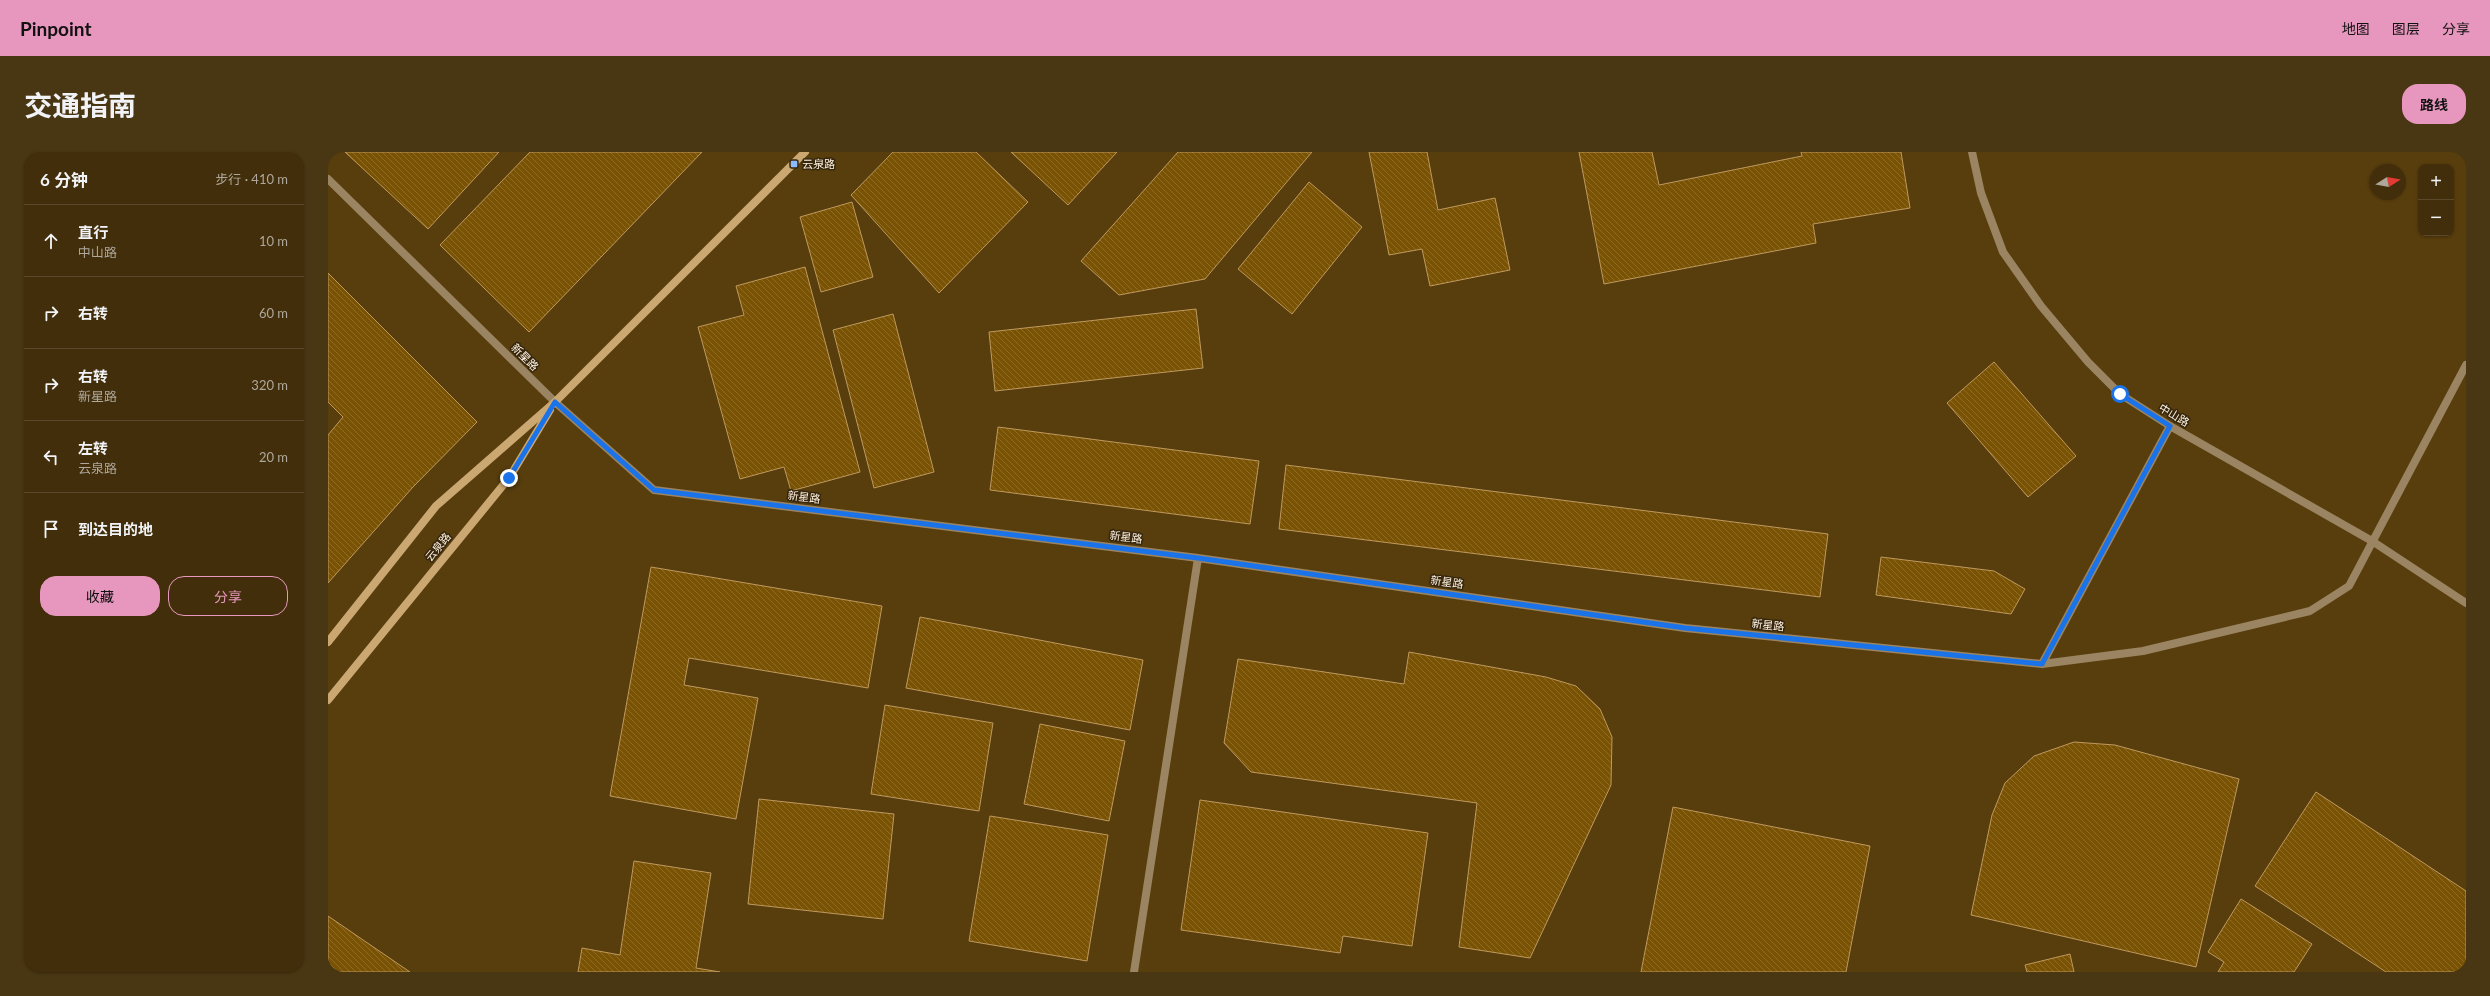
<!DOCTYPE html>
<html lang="zh">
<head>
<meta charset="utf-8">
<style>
  body { margin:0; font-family:Lato,"Noto Sans SC",sans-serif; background:#493613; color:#f1f3f6 }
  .controls { position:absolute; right:12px; top:12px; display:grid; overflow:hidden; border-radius:8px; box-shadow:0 1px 3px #0004 }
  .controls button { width:36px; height:36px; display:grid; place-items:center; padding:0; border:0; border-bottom:1px solid #5a4a2b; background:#422e0a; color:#f1f3f6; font:20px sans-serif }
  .compass { position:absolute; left:2042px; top:12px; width:36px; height:36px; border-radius:50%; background:#422e0a; box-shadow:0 1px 3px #0004; rotate:79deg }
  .stop { position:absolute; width:12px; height:12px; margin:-9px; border:3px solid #1a73e8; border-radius:50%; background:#fff }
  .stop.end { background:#1a73e8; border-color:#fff; box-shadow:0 1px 4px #0008 }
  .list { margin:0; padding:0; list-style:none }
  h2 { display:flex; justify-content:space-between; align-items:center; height:52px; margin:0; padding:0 16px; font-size:17px }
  h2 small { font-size:13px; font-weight:400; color:#aea89c }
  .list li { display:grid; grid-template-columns:26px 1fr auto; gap:12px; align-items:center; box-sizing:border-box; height:72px; padding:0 16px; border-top:1px solid #5a4a2b }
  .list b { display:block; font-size:15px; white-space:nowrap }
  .list p { margin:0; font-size:13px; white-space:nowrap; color:#aea89c }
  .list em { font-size:13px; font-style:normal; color:#aea89c }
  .actions { display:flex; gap:8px; padding:12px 16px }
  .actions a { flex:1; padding:9px 0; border:1px solid #e797bd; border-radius:16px; text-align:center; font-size:14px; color:#e797bd }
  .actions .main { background:#e797bd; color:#111 }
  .icon { flex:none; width:22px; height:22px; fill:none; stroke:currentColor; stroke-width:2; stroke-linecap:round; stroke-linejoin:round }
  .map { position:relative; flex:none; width:2138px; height:820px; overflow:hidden; border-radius:16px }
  header { display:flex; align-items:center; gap:24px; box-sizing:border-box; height:56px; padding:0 20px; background:#e797bd; color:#111 }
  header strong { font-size:19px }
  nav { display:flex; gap:22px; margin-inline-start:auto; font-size:14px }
  .intro { display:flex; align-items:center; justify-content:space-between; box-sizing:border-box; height:96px; padding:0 24px }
  h1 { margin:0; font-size:28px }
  .button { padding:10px 18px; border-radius:16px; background:#e797bd; color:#111; font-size:14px; font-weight:700 }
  main { display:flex; gap:24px; padding:0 24px }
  aside { flex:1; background:#422e0a; border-radius:16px; box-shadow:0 1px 3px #0004 }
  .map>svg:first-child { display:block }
</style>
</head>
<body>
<header>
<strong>Pinpoint</strong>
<nav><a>地图</a><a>图层</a><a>分享</a></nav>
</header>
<div class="intro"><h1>交通指南</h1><a class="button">路线</a></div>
<main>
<aside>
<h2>6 分钟<small>步行 · 410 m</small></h2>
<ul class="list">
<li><svg class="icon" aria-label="ahead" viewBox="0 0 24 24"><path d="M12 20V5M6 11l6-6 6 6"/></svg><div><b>直行</b><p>中山路</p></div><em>10 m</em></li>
<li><svg class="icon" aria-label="right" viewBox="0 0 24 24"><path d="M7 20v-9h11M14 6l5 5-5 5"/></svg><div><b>右转</b></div><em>60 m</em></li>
<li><svg class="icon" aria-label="right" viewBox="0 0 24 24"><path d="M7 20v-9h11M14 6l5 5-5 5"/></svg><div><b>右转</b><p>新星路</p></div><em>320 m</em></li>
<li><svg class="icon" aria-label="left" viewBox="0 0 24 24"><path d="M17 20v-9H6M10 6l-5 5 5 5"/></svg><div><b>左转</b><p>云泉路</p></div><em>20 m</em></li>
<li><svg class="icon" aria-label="arrive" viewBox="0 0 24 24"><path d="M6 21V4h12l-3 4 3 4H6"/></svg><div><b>到达目的地</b></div></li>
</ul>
<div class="actions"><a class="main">收藏</a><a>分享</a></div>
</aside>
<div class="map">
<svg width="2138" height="820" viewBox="0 0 2138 820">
  <defs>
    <pattern id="building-back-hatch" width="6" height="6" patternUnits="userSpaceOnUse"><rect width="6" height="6" fill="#795303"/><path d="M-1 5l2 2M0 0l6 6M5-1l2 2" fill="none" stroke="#8d6c27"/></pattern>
  </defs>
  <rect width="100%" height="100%" fill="#583d0d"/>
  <!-- building -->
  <path fill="url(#building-back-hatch)" stroke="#bf995e" d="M 17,0 L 171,0 L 100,77 Z
    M 202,0 L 374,0 L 201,180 L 112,93 Z
    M 565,0 L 648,0 L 700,50 L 611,141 L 523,43 Z
    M 683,0 L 789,0 L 740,53 Z
    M 850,0 L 984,0 L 877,127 L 791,143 L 753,109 Z
    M 1041,0 L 1099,0 L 1110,58 L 1167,46 L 1182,118 L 1102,134 L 1094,97 L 1061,103 Z
    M 1251,0 L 1324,0 L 1331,33 L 1474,4 L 1473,0 L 1573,0 L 1582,56 L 1485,72 L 1488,91 L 1276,132 Z
    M 981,30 L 1034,75 L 964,162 L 910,117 Z
    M 524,50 L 545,125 L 493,140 L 472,65 Z
    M 477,115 L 532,320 L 463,339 L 456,315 L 412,327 L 370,175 L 416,163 L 408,134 Z
    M 0,121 L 149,270 L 85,335 L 0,431 L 0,283 L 15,265 L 0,250 Z
    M 868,157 L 875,216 L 667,239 L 661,180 Z
    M 565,162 L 606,320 L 546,336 L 505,178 Z
    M 1666,210 L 1748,304 L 1700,345 L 1619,251 Z
    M 670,275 L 931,309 L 922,372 L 662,338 Z
    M 958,313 L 1500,382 L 1492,445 L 951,377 Z
    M 1553,405 L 1666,419 L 1697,437 L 1683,462 L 1548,443 Z
    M 323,415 L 554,454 L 540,536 L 361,506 L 356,533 L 430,546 L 408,667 L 282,644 Z
    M 592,465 L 815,508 L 802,578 L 578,536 Z
    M 1081,500 L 1218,525 L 1248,534 L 1272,557 L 1284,585 L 1283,633 L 1202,806 L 1131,795 L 1149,651 L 923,620 L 896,591 L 910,507 L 1076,532 Z
    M 557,553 L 665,571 L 651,659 L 543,642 Z
    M 712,572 L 797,589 L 781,669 L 696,652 Z
    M 1746,590 L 1787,593 L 1911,627 L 1868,815 L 1643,763 L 1664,663 L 1677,631 L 1706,604 Z
    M 1988,640 L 2138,739 L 2138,820 L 2058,820 L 1927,734 Z
    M 431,647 L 566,662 L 555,767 L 420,752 Z
    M 872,648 L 1100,681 L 1084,794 L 1015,784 L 1012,801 L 853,778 Z
    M 1345,655 L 1542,694 L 1518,820 L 1313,820 Z
    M 662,664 L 780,683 L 759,809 L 641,789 Z
    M 306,709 L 383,721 L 368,816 L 392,820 L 250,820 L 254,796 L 292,803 Z
    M 1913,747 L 1984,792 L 1966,820 L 1890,820 L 1896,810 L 1880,800 Z
    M 0,764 L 82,820 L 0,820 Z
    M 1742,802 L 1746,820 L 1699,820 L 1697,813 Z"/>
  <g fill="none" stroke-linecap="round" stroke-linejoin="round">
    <!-- street -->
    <path stroke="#9a8462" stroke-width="8" d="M 1644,0 L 1653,41 L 1675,100 L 1713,154 L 1760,210 L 1792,242 L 1842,274 L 2044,389 L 2138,451
      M 0,27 L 227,250 L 326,338 L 870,406 L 1357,476 L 1714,512 L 1815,499 L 1982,459 L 2021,434 L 2138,213
      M 1714,512 L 1842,274
      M 806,820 L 870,406"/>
    <!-- secondary -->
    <path stroke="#cba771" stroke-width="8" d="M 0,490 L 108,354 L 227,250 L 477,0
      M 0,548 L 181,326 L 222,258"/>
  </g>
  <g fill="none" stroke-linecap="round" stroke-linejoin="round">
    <!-- route -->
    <path stroke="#1a73e8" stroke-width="5" d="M 181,326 L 227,250 L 326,338 L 870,406 L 1357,476 L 1714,512 L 1842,274 L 1792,242"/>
  </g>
  <!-- markers -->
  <rect fill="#8bb9fc" stroke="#36260d" stroke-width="1.5" x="462" y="8" width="8" height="8" rx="2"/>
  <g text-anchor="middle" stroke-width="3" stroke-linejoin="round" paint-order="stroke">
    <!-- poi labels -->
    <g font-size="11" fill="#fff3e1" stroke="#36260d" text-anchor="start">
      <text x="474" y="16">云泉路</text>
    </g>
    <!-- street labels -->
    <g font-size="11" fill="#fff3e1" stroke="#36260d">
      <text transform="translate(197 205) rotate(45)" y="4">新星路</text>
      <text transform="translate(1846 263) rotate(31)" y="4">中山路</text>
      <text transform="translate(476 345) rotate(7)" y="4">新星路</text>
      <text transform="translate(798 385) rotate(7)" y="4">新星路</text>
      <text transform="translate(110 395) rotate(-51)" y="4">云泉路</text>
      <text transform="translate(1119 430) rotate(8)" y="4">新星路</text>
      <text transform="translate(1440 473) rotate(6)" y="4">新星路</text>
    </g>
  </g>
</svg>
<div class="controls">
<button>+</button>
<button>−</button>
</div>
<svg class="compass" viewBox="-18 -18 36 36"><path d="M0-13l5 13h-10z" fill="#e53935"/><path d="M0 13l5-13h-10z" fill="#aea89c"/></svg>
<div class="stop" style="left:1792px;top:242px"></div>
<div class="stop end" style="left:181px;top:326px"></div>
</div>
</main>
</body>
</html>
